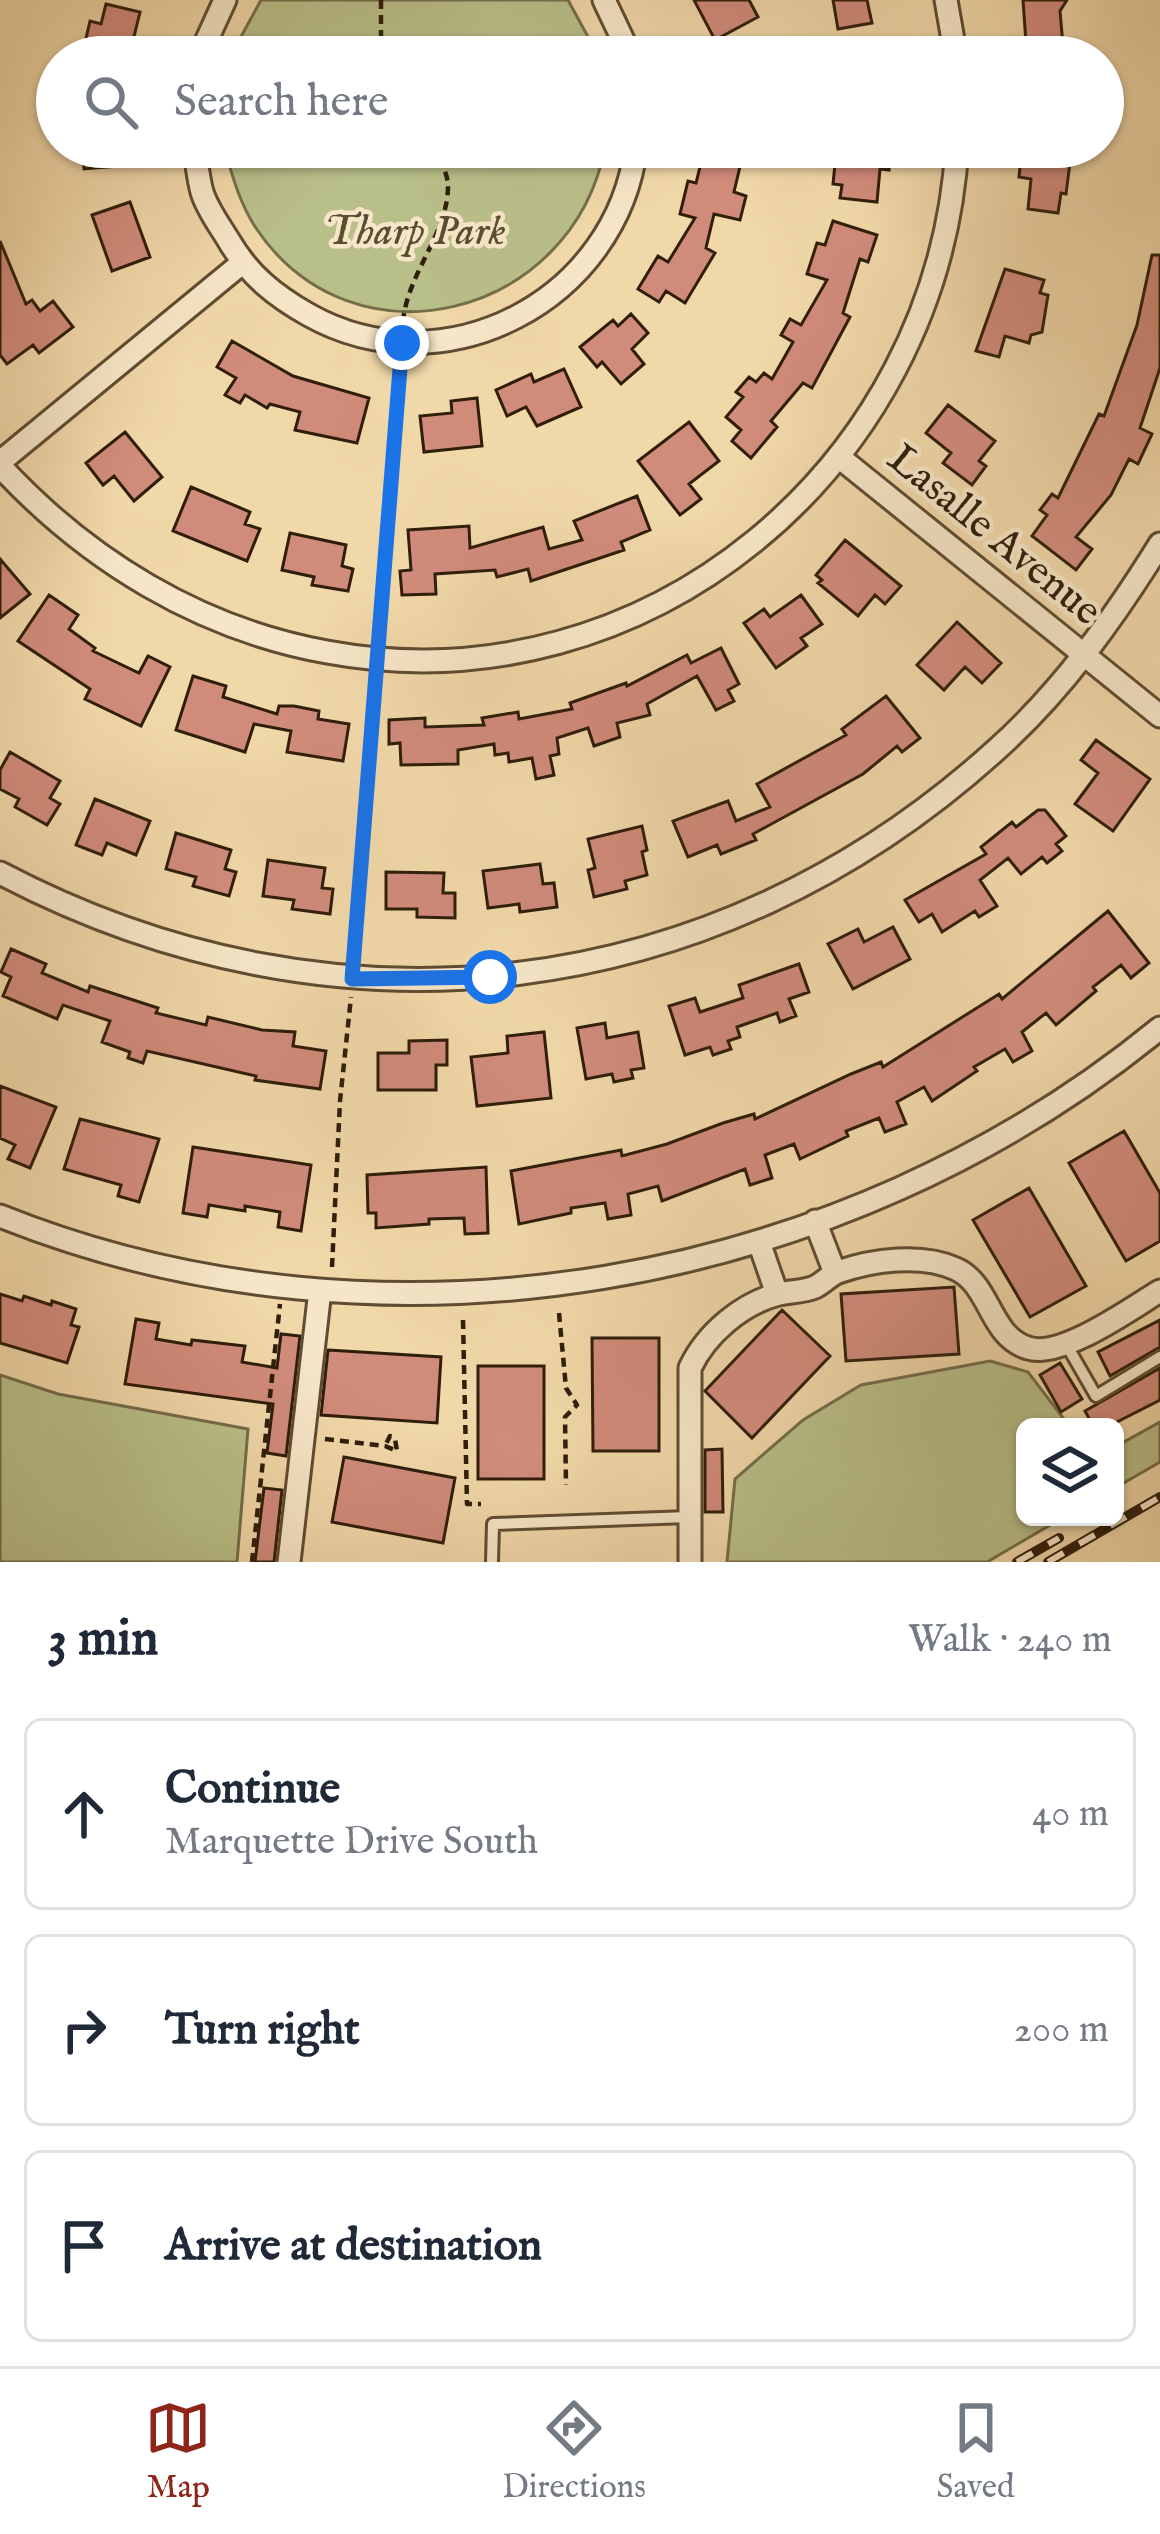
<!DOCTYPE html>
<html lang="en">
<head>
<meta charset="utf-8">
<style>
  body { margin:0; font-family:"IM FELL English",serif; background:#f2f2f3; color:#1f2937 }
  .controls { position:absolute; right:36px; bottom:36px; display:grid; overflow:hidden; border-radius:18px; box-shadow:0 3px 9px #0004 }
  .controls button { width:108px; height:108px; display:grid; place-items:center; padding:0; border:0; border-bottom:3px solid #e0e1e3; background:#fff; color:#1f2937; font:60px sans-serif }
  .stop { position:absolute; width:36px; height:36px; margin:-27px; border:9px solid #1a73e8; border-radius:50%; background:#fff }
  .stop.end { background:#1a73e8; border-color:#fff; box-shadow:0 3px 12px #0008 }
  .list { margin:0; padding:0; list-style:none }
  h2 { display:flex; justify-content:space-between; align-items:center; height:156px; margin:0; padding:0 48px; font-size:51px }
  h2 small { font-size:39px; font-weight:400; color:#747a83 }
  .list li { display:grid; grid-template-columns:78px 1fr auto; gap:36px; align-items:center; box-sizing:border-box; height:192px; margin:0 24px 24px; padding:0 24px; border:3px solid #e0e1e3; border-radius:18px }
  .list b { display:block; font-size:45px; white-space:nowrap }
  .list p { margin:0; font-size:39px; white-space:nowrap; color:#747a83 }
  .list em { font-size:39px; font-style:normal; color:#747a83 }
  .icon { flex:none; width:66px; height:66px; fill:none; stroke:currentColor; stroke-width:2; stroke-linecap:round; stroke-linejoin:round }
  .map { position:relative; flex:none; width:1160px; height:1562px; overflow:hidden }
  .search { position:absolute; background:#fff; box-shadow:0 3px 9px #0004; left:36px; right:36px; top:36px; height:132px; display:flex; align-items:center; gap:30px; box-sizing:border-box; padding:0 42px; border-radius:66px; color:#747a83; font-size:45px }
  .sheet { height:804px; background:#fff }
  nav { display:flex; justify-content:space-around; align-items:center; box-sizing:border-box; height:168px; border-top:3px solid #e0e1e3; background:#fff; font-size:33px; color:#747a83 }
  nav a { display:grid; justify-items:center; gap:6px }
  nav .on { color:#8f2418 }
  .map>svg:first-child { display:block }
</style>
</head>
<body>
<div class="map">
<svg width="1160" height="1562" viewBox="0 0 1160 1562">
  <rect width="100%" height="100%" fill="#f1d8a9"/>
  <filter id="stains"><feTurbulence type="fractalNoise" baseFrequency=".00167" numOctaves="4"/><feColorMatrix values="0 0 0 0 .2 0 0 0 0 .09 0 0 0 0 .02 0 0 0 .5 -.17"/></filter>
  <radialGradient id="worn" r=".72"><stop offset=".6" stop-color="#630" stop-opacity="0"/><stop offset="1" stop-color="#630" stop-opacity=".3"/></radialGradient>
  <!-- green -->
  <path fill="#b9bf89" stroke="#746e4a" stroke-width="3" d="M 261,0 L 568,0 L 599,57 L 230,57 Z
    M 225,147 L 605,147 C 573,318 351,375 254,225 C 239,201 231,174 225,147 Z
    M 990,1361 L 1028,1372 L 1070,1427 L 1025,1427 L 1025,1517 L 1064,1517 L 987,1562 L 727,1562 L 735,1479 L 803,1420 L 861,1385 Z
    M 0,1375 L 58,1394 L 248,1429 L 237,1562 L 0,1562 Z
    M 1160,1422 L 1160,1462 L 1115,1488 L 1115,1447 Z"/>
  <!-- building -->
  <path fill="#d18b7b" stroke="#2f1e0a" stroke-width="3" d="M 694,0 L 749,0 L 758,17 L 715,40 Z
    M 833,0 L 867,0 L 872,23 L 838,29 Z
    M 1023,0 L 1067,0 L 1060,11 L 1064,57 L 1027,57 Z
    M 106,4 L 140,12 L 129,57 L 98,57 L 99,51 L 84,47 L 90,21 L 101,24 Z
    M 83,147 L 131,147 L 133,165 L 84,169 Z
    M 705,147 L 743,154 L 734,192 L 746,196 L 740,220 L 714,214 L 706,248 L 715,253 L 685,303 L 666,291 L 659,302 L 638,289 L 658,256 L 668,262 L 695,218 L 680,214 L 688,181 L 696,183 Z
    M 845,147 L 891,147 L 889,170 L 880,169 L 877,202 L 840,198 L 842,185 L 833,184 L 835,164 L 843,165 Z
    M 1022,149 L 1071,155 L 1066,194 L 1061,193 L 1058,213 L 1028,209 L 1031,179 L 1019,177 Z
    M 130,202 L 150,257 L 112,271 L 92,215 Z
    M 833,221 L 877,235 L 868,262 L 860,259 L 843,313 L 850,317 L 812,388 L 803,383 L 771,421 L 777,427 L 751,458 L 732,441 L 741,430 L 726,417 L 743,397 L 736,392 L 749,377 L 756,382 L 764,373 L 772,379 L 793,342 L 781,335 L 790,319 L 801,325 L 827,280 L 807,274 L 817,243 L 825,245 Z
    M 0,241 L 26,304 L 32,300 L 40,311 L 53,301 L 73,327 L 39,353 L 33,345 L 7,364 L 0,355 Z
    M 1152,255 L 1160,255 L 1160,368 L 1140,428 L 1152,434 L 1138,464 L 1129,459 L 1111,495 L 1076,537 L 1092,549 L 1076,570 L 1032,536 L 1047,515 L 1040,510 L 1052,494 L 1058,498 L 1099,414 L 1104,416 L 1137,325 Z
    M 1005,269 L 1044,280 L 1040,293 L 1048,295 L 1042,332 L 1031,335 L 1029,343 L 1005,336 L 999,357 L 976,351 Z
    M 631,314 L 648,333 L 632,349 L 644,364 L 621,384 L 602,362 L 597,367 L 580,347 L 613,320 L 618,326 Z
    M 232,341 L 293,376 L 369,398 L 357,443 L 295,430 L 300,412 L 270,404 L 267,408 L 245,395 L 240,403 L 225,395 L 236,378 L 217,367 Z
    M 564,369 L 581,407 L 537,426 L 526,407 L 507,416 L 496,390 L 531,374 L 534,382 Z
    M 477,398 L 482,446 L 424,452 L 420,416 L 452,413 L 451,401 Z
    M 948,405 L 995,441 L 979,461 L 986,466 L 972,485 L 943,463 L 951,453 L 926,433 Z
    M 689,422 L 719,461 L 689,484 L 701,499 L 680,515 L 638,461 Z
    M 125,432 L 162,477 L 134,501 L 114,476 L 103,485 L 86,463 Z
    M 191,487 L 250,512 L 245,524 L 260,529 L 247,561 L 173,531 Z
    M 637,496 L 650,530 L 621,542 L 624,550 L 531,581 L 528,569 L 497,577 L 495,570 L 435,574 L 436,594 L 402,595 L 400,571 L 411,570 L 408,530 L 469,526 L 470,548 L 543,527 L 549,549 L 582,540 L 574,521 Z
    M 290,533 L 346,545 L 342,566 L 353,569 L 348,591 L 312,585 L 314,577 L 282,570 Z
    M 845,540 L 901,586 L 885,604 L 875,595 L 858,616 L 818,583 L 822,580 L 816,575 Z
    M 0,559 L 30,594 L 0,618 Z
    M 49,595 L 78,615 L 69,629 L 95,648 L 93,651 L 139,673 L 148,656 L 170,667 L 141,726 L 85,699 L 90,689 L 18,641 Z
    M 801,595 L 822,624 L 801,638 L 807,646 L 776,668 L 744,623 L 764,609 L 770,617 Z
    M 957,622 L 1001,663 L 982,683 L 965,667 L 944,690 L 917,665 Z
    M 721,648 L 739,684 L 728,690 L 734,701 L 716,710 L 697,676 L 647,704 L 650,715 L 617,723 L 620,737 L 594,746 L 588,728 L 557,738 L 559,754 L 550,756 L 554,775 L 536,779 L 532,758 L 509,762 L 508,753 L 495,755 L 494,744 L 458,750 L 458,764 L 401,765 L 400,743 L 389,744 L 389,720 L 425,718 L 425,727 L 484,725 L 482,718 L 518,712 L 519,719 L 572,709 L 570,703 L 626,683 L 627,686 L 687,655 L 691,663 Z
    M 193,676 L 226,686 L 223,697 L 277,714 L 279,706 L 294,706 L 319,711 L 318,719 L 349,724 L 343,761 L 287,752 L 291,731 L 254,724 L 245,752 L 176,730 Z
    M 886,696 L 920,738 L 902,752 L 897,746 L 863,774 L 753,834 L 756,840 L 721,854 L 717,845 L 688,857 L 673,821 L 728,801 L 736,821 L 770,807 L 757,784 L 846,735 L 842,729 Z
    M 1096,740 L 1150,779 L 1113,831 L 1075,804 L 1098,773 L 1081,760 Z
    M 10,752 L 60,781 L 50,798 L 60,804 L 47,825 L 15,807 L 19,799 L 0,789 L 0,770 Z
    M 95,799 L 150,821 L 136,855 L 107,843 L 102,855 L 76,845 Z
    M 1038,810 L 1045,810 L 1066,836 L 1056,844 L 1062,851 L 1047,863 L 1042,857 L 1021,874 L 1008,858 L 980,880 L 997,906 L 979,917 L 975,911 L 942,932 L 932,914 L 919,922 L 905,900 L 986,854 L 981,847 L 1012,822 L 1016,827 Z
    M 642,826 L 647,850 L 642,852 L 647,875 L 625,881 L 627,889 L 594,897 L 588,870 L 595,868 L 588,839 Z
    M 176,833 L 231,850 L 225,869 L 236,872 L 229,896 L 193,886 L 196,877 L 166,869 Z
    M 268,860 L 325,868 L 322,888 L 333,889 L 330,914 L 292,909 L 294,900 L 263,896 Z
    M 540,864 L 543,884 L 554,883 L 557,907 L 520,912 L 519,904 L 488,908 L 483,871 Z
    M 386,872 L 444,873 L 443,893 L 455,893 L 455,918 L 417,917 L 417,909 L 386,909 Z
    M 1108,911 L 1149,963 L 1131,978 L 1121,965 L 1093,987 L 1096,991 L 1056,1025 L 1046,1013 L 1022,1032 L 1032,1051 L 1013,1062 L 1005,1049 L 974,1067 L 977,1071 L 932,1101 L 924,1087 L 897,1102 L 906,1124 L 885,1132 L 879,1118 L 846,1131 L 848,1136 L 800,1159 L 794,1144 L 765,1155 L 772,1178 L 750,1185 L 745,1169 L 662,1201 L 658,1186 L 628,1194 L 631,1215 L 608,1219 L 605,1203 L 571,1208 L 571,1213 L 519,1224 L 511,1171 L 621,1150 L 622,1156 L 667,1144 L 723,1123 L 754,1114 L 755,1119 L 851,1074 L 881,1062 L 883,1067 L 999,994 L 1002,999 Z
    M 893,927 L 910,959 L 853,989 L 828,944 L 858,929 L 864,942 Z
    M 11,949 L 46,964 L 42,973 L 88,992 L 90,986 L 158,1008 L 156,1013 L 206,1025 L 208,1017 L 262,1030 L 295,1032 L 293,1046 L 326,1051 L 320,1089 L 255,1080 L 256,1076 L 147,1051 L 143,1063 L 128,1058 L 130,1052 L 102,1042 L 110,1021 L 63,1005 L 57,1019 L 3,996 L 11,977 L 1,972 Z
    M 799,964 L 809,992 L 789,999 L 796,1016 L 780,1022 L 777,1013 L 737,1027 L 740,1037 L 728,1041 L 731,1049 L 713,1055 L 710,1047 L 685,1055 L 669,1006 L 695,998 L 700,1012 L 743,998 L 739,985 Z
    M 605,1023 L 607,1038 L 638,1032 L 644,1068 L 631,1070 L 633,1078 L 614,1082 L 612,1074 L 586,1079 L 577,1028 Z
    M 544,1032 L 551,1098 L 477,1106 L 471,1057 L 508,1053 L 507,1036 Z
    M 447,1040 L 447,1065 L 436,1065 L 436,1090 L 378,1090 L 378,1053 L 409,1053 L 409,1041 Z
    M 0,1086 L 56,1107 L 30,1168 L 8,1159 L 15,1145 L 0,1138 Z
    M 80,1119 L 159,1139 L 139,1202 L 118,1196 L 121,1185 L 64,1169 Z
    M 1124,1131 L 1160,1193 L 1160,1241 L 1126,1261 L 1069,1163 Z
    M 193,1147 L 311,1165 L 301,1231 L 278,1227 L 280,1212 L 245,1206 L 245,1211 L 209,1205 L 207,1217 L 183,1213 Z
    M 486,1167 L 488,1233 L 465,1234 L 464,1218 L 429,1219 L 429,1224 L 376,1228 L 376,1213 L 368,1213 L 367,1175 Z
    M 1029,1188 L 1086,1286 L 1030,1317 L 973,1220 Z
    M 954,1287 L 959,1354 L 846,1361 L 841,1294 Z
    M 0,1294 L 22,1301 L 24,1296 L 51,1305 L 52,1301 L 76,1309 L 71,1325 L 79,1327 L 67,1363 L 0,1343 Z
    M 782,1310 L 830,1356 L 752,1438 L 705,1391 Z
    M 136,1319 L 159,1323 L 156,1339 L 191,1345 L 192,1340 L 245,1346 L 242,1362 L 277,1368 L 281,1334 L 300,1336 L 286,1456 L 267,1453 L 273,1404 L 125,1384 Z
    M 1160,1320 L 1160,1347 L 1110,1376 L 1098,1352 Z
    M 592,1338 L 659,1338 L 659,1451 L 593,1451 Z
    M 328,1350 L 441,1357 L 437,1423 L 321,1415 Z
    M 1060,1363 L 1082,1399 L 1061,1412 L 1040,1375 Z
    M 478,1366 L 544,1366 L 544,1479 L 478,1479 Z
    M 1160,1368 L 1160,1400 L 1107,1427 L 1094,1427 L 1085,1411 Z
    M 722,1449 L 723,1512 L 705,1512 L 705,1450 Z
    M 344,1457 L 455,1478 L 443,1543 L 332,1522 Z
    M 264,1488 L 282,1490 L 274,1562 L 255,1562 Z"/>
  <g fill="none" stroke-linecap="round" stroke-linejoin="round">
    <!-- lane casing -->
    <g stroke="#604c32" stroke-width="16">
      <path id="lane" d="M 1066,1344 L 1096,1396 L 1160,1357
        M 492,1562 L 493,1524 L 689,1517"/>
    </g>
    <!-- street casing -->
    <g stroke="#604c32" stroke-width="27">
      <path id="street" d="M 604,0 L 631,57
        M 946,0 L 956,57
        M 199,57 L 225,0
        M 194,147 C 197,162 198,178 202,192 C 207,209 220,226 229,241 C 249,275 275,296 309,315 C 445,391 617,300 636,147
        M 839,457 L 1160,716
        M 0,462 L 242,263
        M 0,466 C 87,560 199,629 327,652 C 647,711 938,465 957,147
        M 0,873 C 335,1049 714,1006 996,750 C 1062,691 1114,618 1160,544
        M 0,1216 C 384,1370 843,1288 1160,1028
        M 815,1221 L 835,1273
        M 759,1242 L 777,1294
        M 289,1562 L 320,1290
        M 690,1562 L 690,1368 C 706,1334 742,1303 779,1294 C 792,1291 803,1292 815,1287 C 823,1283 830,1275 838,1272 C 872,1260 922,1253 956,1269 C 991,1285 989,1336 1028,1348 C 1061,1359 1130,1309 1160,1291"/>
    </g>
    <!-- path -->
    <path stroke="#2f1e0a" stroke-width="4.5" stroke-dasharray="9 6" stroke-linecap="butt" d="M 381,0 L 381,57
      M 403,322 C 407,273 449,233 448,184 C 447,172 439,158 435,147
      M 378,633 L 399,363
      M 353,956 L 374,674
      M 332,1267 L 340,1101 L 351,997
      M 559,1313 L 566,1388 L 577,1405 L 565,1417 L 566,1485
      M 463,1320 L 467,1504 L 481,1504
      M 325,1439 L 385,1446 L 397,1451 L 395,1439 L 390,1436 L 385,1446
      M 252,1562 L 280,1304"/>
    <!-- lane -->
    <use href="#lane" stroke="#f6e6c7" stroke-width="10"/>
    <!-- street -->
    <use href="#street" stroke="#f6e6c7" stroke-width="21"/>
    <!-- rail casing -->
    <g stroke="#2f1e0a" stroke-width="10">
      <path id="rail" d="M 1017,1562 L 1059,1538
        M 1048,1562 L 1160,1497"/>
    </g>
    <!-- rail -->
    <use href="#rail" stroke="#f6e6c7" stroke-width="6" stroke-dasharray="18" stroke-linecap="butt"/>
  </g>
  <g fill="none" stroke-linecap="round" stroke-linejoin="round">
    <!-- route -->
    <path stroke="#1a73e8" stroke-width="15" d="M 402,343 L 352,979 L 490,977"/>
  </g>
  <g text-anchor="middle" stroke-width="9" stroke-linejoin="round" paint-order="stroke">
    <!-- park labels -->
    <g font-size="42" font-style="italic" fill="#584e30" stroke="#f6e6c7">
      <text x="415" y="244">Tharp Park</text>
    </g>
    <!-- street labels -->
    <g font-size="42" fill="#2f1e0a" stroke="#f6e6c7">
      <text transform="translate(996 533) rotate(39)" y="15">Lasalle Avenue</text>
    </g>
  </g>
  <rect width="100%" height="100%" filter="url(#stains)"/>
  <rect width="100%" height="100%" fill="url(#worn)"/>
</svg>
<div class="controls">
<button><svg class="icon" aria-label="layers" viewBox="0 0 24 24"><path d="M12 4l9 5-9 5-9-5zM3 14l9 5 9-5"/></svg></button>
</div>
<div class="stop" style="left:490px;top:977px"></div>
<div class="stop end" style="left:402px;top:343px"></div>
<div class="search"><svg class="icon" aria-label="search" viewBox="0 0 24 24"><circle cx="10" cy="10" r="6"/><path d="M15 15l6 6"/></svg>Search here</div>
</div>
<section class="sheet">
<h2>3 min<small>Walk · 240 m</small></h2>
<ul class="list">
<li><svg class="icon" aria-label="ahead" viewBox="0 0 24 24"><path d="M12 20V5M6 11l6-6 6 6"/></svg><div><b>Continue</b><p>Marquette Drive South</p></div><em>40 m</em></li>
<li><svg class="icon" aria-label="right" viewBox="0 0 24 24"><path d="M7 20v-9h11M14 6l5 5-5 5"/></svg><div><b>Turn right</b></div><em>200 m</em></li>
<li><svg class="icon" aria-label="arrive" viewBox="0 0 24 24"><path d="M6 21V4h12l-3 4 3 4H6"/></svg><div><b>Arrive at destination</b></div></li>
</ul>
</section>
<nav>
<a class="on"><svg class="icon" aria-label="map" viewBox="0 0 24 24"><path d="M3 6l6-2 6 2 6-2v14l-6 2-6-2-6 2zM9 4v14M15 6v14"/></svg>Map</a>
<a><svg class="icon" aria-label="directions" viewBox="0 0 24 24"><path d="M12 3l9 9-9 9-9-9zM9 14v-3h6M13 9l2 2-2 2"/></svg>Directions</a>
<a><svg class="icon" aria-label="saved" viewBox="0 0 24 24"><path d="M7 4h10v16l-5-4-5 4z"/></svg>Saved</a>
</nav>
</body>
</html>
